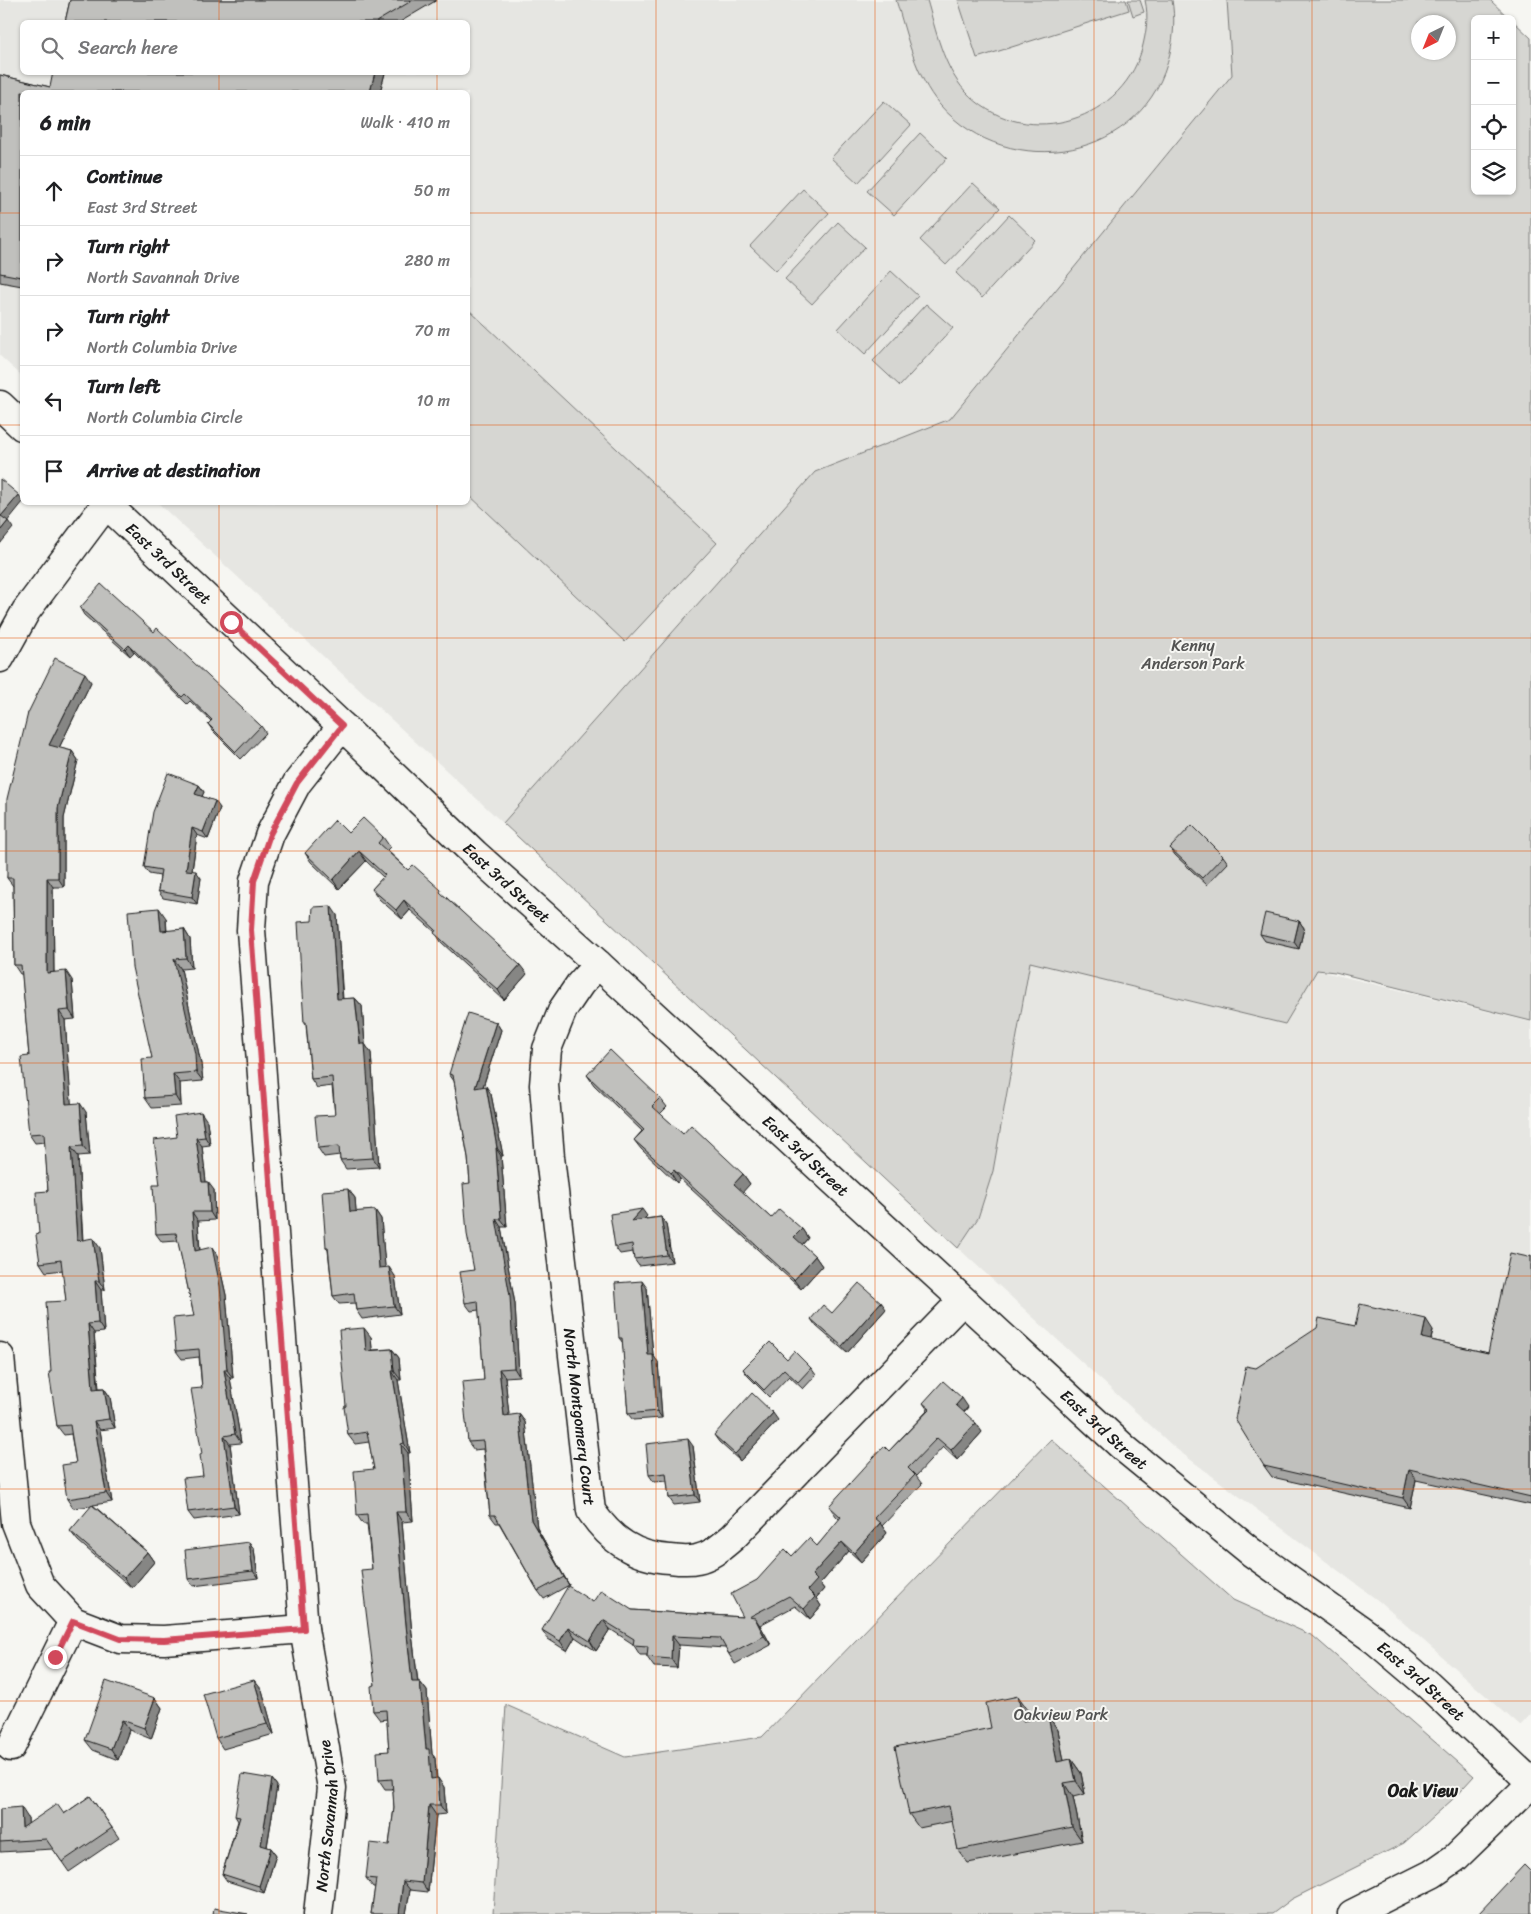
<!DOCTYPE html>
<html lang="en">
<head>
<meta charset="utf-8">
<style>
  body { margin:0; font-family:Sriracha,sans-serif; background:#f6f6f6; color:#202124 }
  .controls { position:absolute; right:15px; top:15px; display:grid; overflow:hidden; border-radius:8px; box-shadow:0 1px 4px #0004 }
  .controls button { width:45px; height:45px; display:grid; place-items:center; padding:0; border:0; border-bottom:1px solid #e0e0e0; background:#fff; color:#202124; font:25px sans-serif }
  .compass { position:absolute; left:1411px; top:15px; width:45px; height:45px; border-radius:50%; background:#fff; box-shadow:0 1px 4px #0004; rotate:223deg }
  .stop { position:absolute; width:15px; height:15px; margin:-11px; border:4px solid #d1495b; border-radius:50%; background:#fff }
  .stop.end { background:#d1495b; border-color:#fff; box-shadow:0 1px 5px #0008 }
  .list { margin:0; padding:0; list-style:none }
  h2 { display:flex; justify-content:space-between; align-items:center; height:65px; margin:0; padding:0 20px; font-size:21px }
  h2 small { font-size:16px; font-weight:400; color:#757577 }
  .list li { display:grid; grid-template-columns:32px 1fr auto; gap:15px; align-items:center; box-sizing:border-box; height:70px; padding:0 20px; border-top:1px solid #e0e0e0 }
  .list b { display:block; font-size:19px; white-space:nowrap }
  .list p { margin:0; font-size:16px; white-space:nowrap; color:#757577 }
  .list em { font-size:16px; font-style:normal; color:#757577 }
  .icon { flex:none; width:28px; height:28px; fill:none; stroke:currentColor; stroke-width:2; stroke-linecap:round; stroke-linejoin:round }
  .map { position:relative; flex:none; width:1531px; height:1914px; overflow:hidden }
  .search { position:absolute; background:#fff; box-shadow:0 1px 4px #0004; left:20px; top:20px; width:450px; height:55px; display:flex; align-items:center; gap:12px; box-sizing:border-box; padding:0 18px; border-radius:8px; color:#757577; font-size:19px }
  .panel { position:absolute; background:#fff; box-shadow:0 1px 4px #0004; left:20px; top:90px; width:450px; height:415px; border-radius:8px }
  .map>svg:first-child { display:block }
</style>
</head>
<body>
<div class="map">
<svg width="1531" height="1914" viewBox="0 0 1531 1914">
  <rect width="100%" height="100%" fill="#f6f6f2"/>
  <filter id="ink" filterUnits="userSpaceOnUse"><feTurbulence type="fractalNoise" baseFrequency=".02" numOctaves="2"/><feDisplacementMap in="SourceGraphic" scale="10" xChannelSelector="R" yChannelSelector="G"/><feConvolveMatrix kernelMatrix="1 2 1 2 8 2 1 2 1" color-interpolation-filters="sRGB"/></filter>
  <g filter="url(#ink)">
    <!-- built -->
    <path fill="#e6e6e2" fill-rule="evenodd" d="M 0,0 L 1227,0 L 1232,75 L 950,419 L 815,472 L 503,823 L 158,503 L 468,502 L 468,92 L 22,92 L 22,376 L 0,356 ZM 22,22 L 468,22 L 468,72 L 22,72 Z
      M 1030,962 L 1285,1024 L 1316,970 L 1531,1022 L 1531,1714 L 1520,1726 L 1380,1602 L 1175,1448 L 958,1248 L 977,1220 L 993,1171 Z"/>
    <!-- green -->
    <path fill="#d6d6d2" stroke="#797977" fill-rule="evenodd" d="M 896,0 L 927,0 C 936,31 943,66 965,91 C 1019,150 1120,126 1142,49 C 1146,33 1149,17 1145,0 L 1172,0 C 1175,18 1174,35 1170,53 C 1147,160 1009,184 940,105 C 915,76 907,35 896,0 Z
      M 958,0 L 1126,0 L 1129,10 L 977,58 Z
      M 1128,0 L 1140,0 L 1144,12 L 1133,16 Z
      M 1227,0 L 1490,0 L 1510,19 L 1475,19 L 1475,191 L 1512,191 L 1512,20 L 1531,38 L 1531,1021 L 1335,972 L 1317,970 L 1285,1024 L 1030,962 L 993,1171 L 978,1218 L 958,1248 L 503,823 L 815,472 L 950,419 L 1232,75 ZM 1418,22 L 1448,22 L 1448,52 L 1418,52 Z
      M 884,101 L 911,125 L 858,183 L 831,158 Z
      M 920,133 L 947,158 L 894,215 L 867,191 Z
      M 973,183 L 1000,208 L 946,265 L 920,240 Z
      M 803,189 L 829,213 L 776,271 L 750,246 Z
      M 1009,215 L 1035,240 L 982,298 L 956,273 Z
      M 838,222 L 865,247 L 812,304 L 785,279 Z
      M 891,271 L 918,296 L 865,354 L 838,329 Z
      M 926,304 L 953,328 L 900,386 L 873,361 Z
      M 468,309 L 717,543 L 625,642 L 468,494 Z
      M 1051,1439 L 1233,1600 L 1313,1636 L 1474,1776 L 1453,1799 L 1404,1843 L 1292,1899 L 1272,1914 L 493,1914 L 506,1705 L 625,1757 L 762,1737 Z"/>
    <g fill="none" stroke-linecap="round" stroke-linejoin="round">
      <!-- minor casing -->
      <g stroke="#1c1c1c" stroke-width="31">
        <g id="minor">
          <path d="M 0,405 L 22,426"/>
          <path id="s1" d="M 104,502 L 342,726 L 475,854 L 598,964 L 1125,1449 L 1251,1552 L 1375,1640 L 1428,1685 L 1531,1782"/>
          <path d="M 0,658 L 26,611 L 106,504"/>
          <path id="s2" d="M 598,964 L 580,984 L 563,1009 L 547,1049 L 544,1085 L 550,1157 L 591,1511 C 611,1540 634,1557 670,1559 C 678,1560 689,1561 697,1559 C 712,1556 722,1546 733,1537 L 962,1301"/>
          <path d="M 0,1357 L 16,1523 L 40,1585 L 73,1621 L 120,1639 L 164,1640 L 304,1629"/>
          <path d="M 11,1747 L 73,1621"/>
          <path id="s3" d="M 318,1914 L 332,1788 L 304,1629 L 251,930 L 254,881 L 270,834 L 297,783 L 342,726"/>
          <path d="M 1352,1914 L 1432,1874 L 1455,1858 L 1531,1784"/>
        </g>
      </g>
      <!-- minor -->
      <use href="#minor" stroke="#f6f6f2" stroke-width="28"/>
    </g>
    <!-- wall -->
    <path fill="#a5a5a3" stroke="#1c1c1c" d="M 70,0 L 437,0 L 400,22 L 65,22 Z
      M 385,73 L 380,92 L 22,92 L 22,286 L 0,282 L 0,75 L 50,87 Z
      M 80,608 L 154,632 L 261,726 L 266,733 L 241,759 L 213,731 L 208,724 L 211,721 L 190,701 L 187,704 L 134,652 L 130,656 L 84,615 Z
      M 91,682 L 59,748 L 72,751 L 78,760 L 64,818 L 64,887 L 53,887 L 54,972 L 72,980 L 75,1019 L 65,1020 L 71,1104 L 86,1112 L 90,1155 L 78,1156 L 83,1240 L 100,1248 L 105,1290 L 101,1290 L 104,1332 L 94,1333 L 99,1388 L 104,1388 L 110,1397 L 115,1428 L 100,1430 L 112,1502 L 93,1505 L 147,1552 L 154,1562 L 132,1588 L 78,1541 L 70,1531 L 92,1506 L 73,1508 L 67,1499 L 76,1463 L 71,1434 L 64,1435 L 57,1426 L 51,1372 L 66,1301 L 63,1270 L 46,1272 L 40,1263 L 39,1234 L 48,1191 L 45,1142 L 35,1143 L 29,1134 L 29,1056 L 22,974 L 20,974 L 14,965 L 13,886 L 7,878 L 28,713 Z
      M 199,785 L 204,792 L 202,796 L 220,808 L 208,839 L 197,835 L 192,871 L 201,878 L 197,904 L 163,898 L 158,891 L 160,876 L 149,874 L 144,867 Z
      M 348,833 L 383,837 L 390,847 L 387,850 L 408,870 L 447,898 L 527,974 L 504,1000 L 441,942 L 435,932 L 410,910 L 402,919 L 379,899 L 372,889 L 383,877 L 366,861 L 339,889 L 311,862 L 305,853 Z
      M 1170,848 L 1223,856 L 1228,863 L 1207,885 L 1175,855 Z
      M 337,915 L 343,999 L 355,998 L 362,1006 L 365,1044 L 371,1053 L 379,1167 L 346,1169 L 340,1160 L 340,1155 L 324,1157 L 318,1148 L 335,1115 L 332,1086 L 317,1088 L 311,1079 L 306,1025 L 304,1022 L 312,921 Z
      M 166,918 L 167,931 L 184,929 L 190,939 L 192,968 L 181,969 L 201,1064 L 203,1081 L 180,1083 L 181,1106 L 152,1108 L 145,1098 L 152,1058 Z
      M 1299,921 L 1304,928 L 1299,949 L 1265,941 L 1260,934 Z
      M 496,1022 L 501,1030 L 483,1087 L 491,1094 L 503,1156 L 501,1156 L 507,1227 L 501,1227 L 515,1304 L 519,1376 L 505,1377 L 509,1416 L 519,1414 L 525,1422 L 537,1528 L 569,1585 L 544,1599 L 538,1591 L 499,1523 L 496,1523 L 490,1515 L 483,1449 L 474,1450 L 468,1442 L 484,1380 L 479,1310 L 471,1311 L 465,1303 L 474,1270 L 470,1183 L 468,1157 L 454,1081 L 449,1074 Z
      M 587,1075 L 660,1098 L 667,1107 L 660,1114 L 683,1134 L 743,1174 L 750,1184 L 742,1192 L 771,1218 L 802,1229 L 808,1238 L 802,1245 L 815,1256 L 822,1266 L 801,1289 L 680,1179 L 677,1183 L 641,1149 L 634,1140 L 642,1131 L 594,1085 Z
      M 207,1121 L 210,1145 L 202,1146 L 206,1182 L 214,1190 L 215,1220 L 198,1221 L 200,1250 L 217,1255 L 226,1295 L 233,1378 L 230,1378 L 241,1443 L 230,1444 L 239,1514 L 194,1520 L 188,1512 L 203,1476 L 202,1388 L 199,1357 L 182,1359 L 176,1351 L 194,1316 L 178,1241 L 162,1242 L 156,1234 L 160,1185 L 177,1137 Z
      M 348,1189 L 355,1198 L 356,1212 L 375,1210 L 381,1219 L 385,1268 L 395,1276 L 400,1314 L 362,1319 L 356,1310 L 355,1303 L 339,1304 L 333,1296 L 328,1250 L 326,1247 Z
      M 647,1216 L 644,1219 L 661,1217 L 666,1224 L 672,1262 L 639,1266 L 634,1259 L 633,1252 L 620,1254 L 615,1247 Z
      M 1531,1255 L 1531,1505 L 1416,1480 L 1410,1508 L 1272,1477 L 1264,1466 L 1256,1368 L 1355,1326 L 1433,1330 L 1431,1340 L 1488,1353 L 1528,1257 Z
      M 647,1288 L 653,1355 L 658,1362 L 662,1418 L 633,1420 L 628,1414 L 623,1343 L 619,1338 Z
      M 886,1309 L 847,1353 L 816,1326 L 811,1319 L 832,1313 Z
      M 371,1337 L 372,1350 L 392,1349 L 399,1358 L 401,1380 L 398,1380 L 410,1453 L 408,1453 L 413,1521 L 402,1522 L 412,1634 L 418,1682 L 420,1682 L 427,1691 L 432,1754 L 435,1758 L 437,1778 L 444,1787 L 446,1814 L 436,1815 L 428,1892 L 410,1890 L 406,1914 L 371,1914 L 375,1887 L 373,1887 L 366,1878 L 389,1845 L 394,1808 L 393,1789 L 385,1789 L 379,1780 L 389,1751 L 387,1719 L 380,1720 L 373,1711 L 375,1685 L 372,1569 L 367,1524 L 363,1524 L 357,1515 L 374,1469 L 369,1442 L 355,1444 L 348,1435 L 346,1406 Z
      M 787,1359 L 811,1368 L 816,1375 L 803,1389 L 789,1376 L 769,1397 L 748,1376 L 743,1369 Z
      M 923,1403 L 968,1407 L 964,1412 L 982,1432 L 957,1460 L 943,1447 L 916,1476 L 922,1484 L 882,1526 L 887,1533 L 861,1562 L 849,1551 L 820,1584 L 824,1589 L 816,1598 L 821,1606 L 810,1619 L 795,1606 L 760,1625 L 771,1645 L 735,1664 L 725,1648 L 679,1645 L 677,1668 L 654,1667 L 647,1657 L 647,1655 L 640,1655 L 633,1644 L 610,1629 L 596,1651 L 575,1637 L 567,1651 L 548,1639 L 542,1630 L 593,1602 L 632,1610 L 743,1617 L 757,1580 L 792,1556 L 817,1546 L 840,1520 L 836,1516 L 829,1506 L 889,1451 L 928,1410 Z
      M 778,1420 L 740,1461 L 719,1442 L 714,1435 Z
      M 693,1446 L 700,1502 L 674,1505 L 669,1498 L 667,1481 L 654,1482 L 649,1475 Z
      M 249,1542 L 254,1549 L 258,1578 L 193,1586 L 188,1579 Z
      M 262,1690 L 274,1734 L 223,1749 L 216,1738 Z
      M 155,1698 L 162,1708 L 151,1739 L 129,1730 L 118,1760 L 93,1750 L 85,1740 Z
      M 1028,1710 L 1030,1719 L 1048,1716 L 1058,1730 L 1064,1761 L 1071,1759 L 1081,1773 L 1085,1794 L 1073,1797 L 1082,1841 L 968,1863 L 958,1850 L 953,1821 L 919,1828 L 909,1814 L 991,1728 Z
      M 272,1779 L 277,1786 L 267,1847 L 271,1848 L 276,1855 L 264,1893 L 227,1881 L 222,1874 L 238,1821 L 235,1816 Z
      M 90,1796 L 119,1838 L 69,1872 L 53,1849 L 0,1852 L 0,1809 L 28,1818 L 28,1824 L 64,1814 Z"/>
    <!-- shaded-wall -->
    <path fill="#868684" stroke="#1c1c1c" d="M 375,72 L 385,72 L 385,73 L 380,92 L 370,92 Z
      M 19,495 L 22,500 L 23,502 L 6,523 L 1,516 Z
      M 8,521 L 13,528 L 0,544 L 0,531 Z
      M 129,645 L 134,652 L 130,656 L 125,649 Z
      M 85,673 L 91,682 L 56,754 L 49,745 Z
      M 72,751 L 78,760 L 64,818 L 64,887 L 58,878 L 58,808 Z
      M 199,785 L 204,792 L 200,801 L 195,794 Z
      M 215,801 L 220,808 L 208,839 L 203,832 Z
      M 192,828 L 197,835 L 191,877 L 186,870 Z
      M 359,851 L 366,861 L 339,889 L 333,880 Z
      M 196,871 L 201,878 L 197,904 L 192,897 Z
      M 47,878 L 53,887 L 54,982 L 47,973 Z
      M 404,900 L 410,910 L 402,919 L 396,910 Z
      M 331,906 L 337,915 L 343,1008 L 337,999 Z
      M 159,908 L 166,918 L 167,940 L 161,931 Z
      M 1299,921 L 1304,928 L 1299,949 L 1294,942 Z
      M 184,929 L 190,939 L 192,968 L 186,958 Z
      M 174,959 L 181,969 L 201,1064 L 203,1081 L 196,1072 Z
      M 520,965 L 527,974 L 504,1000 L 498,990 Z
      M 66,971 L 72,980 L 75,1019 L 69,1010 Z
      M 355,998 L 362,1006 L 365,1044 L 371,1053 L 379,1167 L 373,1158 Z
      M 59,1011 L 65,1020 L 72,1113 L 66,1104 Z
      M 496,1022 L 501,1030 L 480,1096 L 475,1088 Z
      M 173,1074 L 180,1083 L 181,1106 L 175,1096 Z
      M 486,1086 L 491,1094 L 503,1156 L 497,1148 Z
      M 80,1103 L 86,1112 L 90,1155 L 83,1146 Z
      M 201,1112 L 207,1121 L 210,1145 L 205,1137 Z
      M 196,1138 L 202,1146 L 207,1191 L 202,1182 Z
      M 71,1147 L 78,1156 L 83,1250 L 77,1241 Z
      M 496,1148 L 501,1156 L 507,1227 L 501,1219 Z
      M 674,1170 L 680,1179 L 677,1183 L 671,1173 Z
      M 743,1174 L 750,1184 L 741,1194 L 734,1184 Z
      M 208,1182 L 214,1190 L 215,1220 L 210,1212 Z
      M 348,1189 L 355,1198 L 357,1221 L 350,1212 Z
      M 642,1209 L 647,1216 L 636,1228 L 631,1221 Z
      M 375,1210 L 381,1219 L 386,1277 L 379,1268 Z
      M 192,1212 L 198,1221 L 200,1259 L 195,1251 Z
      M 661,1217 L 666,1224 L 672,1262 L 667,1255 Z
      M 496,1219 L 501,1227 L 515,1304 L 519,1376 L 514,1368 Z
      M 802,1229 L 808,1238 L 800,1247 L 794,1237 Z
      M 93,1238 L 100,1248 L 105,1290 L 99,1281 Z
      M 212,1247 L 217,1255 L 226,1295 L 233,1378 L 227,1370 Z
      M 815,1256 L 822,1266 L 801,1289 L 794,1280 Z
      M 389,1267 L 395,1276 L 400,1314 L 394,1306 Z
      M 95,1281 L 101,1290 L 104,1332 L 98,1323 Z
      M 642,1281 L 647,1288 L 653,1355 L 658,1362 L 662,1418 L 657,1411 L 648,1355 Z
      M 881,1302 L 886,1309 L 847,1353 L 842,1346 Z
      M 1426,1319 L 1433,1330 L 1429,1348 L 1422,1338 Z
      M 88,1324 L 94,1333 L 99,1398 L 93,1389 Z
      M 364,1328 L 371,1337 L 373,1360 L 366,1351 Z
      M 392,1349 L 399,1358 L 401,1380 L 394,1371 Z
      M 499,1369 L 505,1377 L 510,1424 L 504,1416 Z
      M 224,1370 L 230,1378 L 241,1443 L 235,1434 Z
      M 392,1371 L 398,1380 L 410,1453 L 404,1443 Z
      M 104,1388 L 110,1397 L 115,1428 L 109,1419 Z
      M 962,1398 L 968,1407 L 962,1414 L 956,1405 Z
      M 773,1413 L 778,1420 L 740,1461 L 735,1454 Z
      M 519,1414 L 525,1422 L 537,1528 L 569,1585 L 564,1577 L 531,1520 Z
      M 94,1421 L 100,1430 L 112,1502 L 106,1493 Z
      M 976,1423 L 982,1432 L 957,1460 L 951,1450 Z
      M 224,1436 L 230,1444 L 239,1514 L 234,1506 Z
      M 688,1439 L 693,1446 L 700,1502 L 695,1495 Z
      M 401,1444 L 408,1453 L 413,1521 L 406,1512 Z
      M 1409,1469 L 1416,1480 L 1410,1508 L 1403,1498 Z
      M 396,1512 L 402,1522 L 412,1634 L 419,1692 L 412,1682 L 406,1625 Z
      M 880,1523 L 887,1533 L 861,1562 L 854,1553 Z
      M 249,1542 L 254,1549 L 258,1578 L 253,1571 Z
      M 842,1542 L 849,1551 L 820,1584 L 824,1589 L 816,1598 L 821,1606 L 810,1619 L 804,1609 L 808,1590 L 812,1575 Z
      M 147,1552 L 154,1562 L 132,1588 L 124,1578 Z
      M 755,1618 L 761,1627 L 771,1645 L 764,1636 Z
      M 603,1620 L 610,1629 L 596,1651 L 590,1641 Z
      M 568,1627 L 575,1637 L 567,1651 L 560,1641 Z
      M 672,1636 L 679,1645 L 677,1668 L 671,1659 Z
      M 254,1680 L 262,1690 L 274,1734 L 267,1724 Z
      M 420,1682 L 427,1691 L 432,1754 L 435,1758 L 437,1788 L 431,1779 L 426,1749 Z
      M 1018,1696 L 1028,1710 L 1033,1734 L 1023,1721 Z
      M 155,1698 L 162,1708 L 151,1739 L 144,1728 Z
      M 1048,1716 L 1058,1730 L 1067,1776 L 1057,1762 Z
      M 122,1720 L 129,1730 L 118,1760 L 111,1749 Z
      M 1071,1759 L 1081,1773 L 1085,1794 L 1076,1781 Z
      M 438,1778 L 444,1787 L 446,1814 L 440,1805 Z
      M 272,1779 L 277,1786 L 266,1852 L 261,1845 Z
      M 1064,1783 L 1073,1797 L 1082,1841 L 1072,1827 Z
      M 429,1805 L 436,1815 L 428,1892 L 422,1883 Z
      M 21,1807 L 28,1818 L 29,1839 L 22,1828 Z
      M 271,1848 L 276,1855 L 264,1893 L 259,1886 Z
      M 403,1881 L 410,1890 L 406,1914 L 399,1914 Z"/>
    <!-- building -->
    <path fill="#c0c0bd" stroke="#1c1c1c" d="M 70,0 L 413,0 L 376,22 L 65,22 Z
      M 53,72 L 375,72 L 370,92 L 22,92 L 22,270 L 21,277 L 0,273 L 0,75 L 50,87 Z
      M 0,479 L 19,495 L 1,516 L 8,521 L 0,531 Z
      M 101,584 L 154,632 L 157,628 L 261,726 L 236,752 L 208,724 L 212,720 L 185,694 L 182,697 L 129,645 L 125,649 L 80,608 Z
      M 55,658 L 85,673 L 49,745 L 72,751 L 58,808 L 58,878 L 47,878 L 47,973 L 66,971 L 69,1010 L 59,1011 L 66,1104 L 80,1103 L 83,1146 L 71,1147 L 77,1241 L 93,1238 L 99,1281 L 95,1281 L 98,1323 L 88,1324 L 93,1389 L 104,1388 L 109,1419 L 94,1421 L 106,1493 L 67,1499 L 62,1465 L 76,1463 L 70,1425 L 57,1426 L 49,1372 L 51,1372 L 46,1302 L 66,1301 L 61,1260 L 40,1263 L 36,1235 L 39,1234 L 36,1192 L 48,1191 L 44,1133 L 29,1134 L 21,1057 L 29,1056 L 21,965 L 14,965 L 13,878 L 7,878 L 7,799 L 28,713 Z
      M 168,773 L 199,785 L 195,794 L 215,801 L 203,832 L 192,828 L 186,870 L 196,871 L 192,897 L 158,891 L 161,870 L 144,867 L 153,812 Z
      M 363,818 L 383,837 L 378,843 L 408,870 L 413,865 L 441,890 L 440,892 L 520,965 L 498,990 L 434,933 L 436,930 L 404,900 L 396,910 L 372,889 L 385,875 L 359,851 L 333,880 L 305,853 L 335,820 L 348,833 Z
      M 1192,825 L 1223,856 L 1202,878 L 1170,848 Z
      M 331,906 L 337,999 L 355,998 L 360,1044 L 365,1044 L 373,1158 L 340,1160 L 339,1146 L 318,1148 L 315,1116 L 335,1115 L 332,1077 L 311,1079 L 306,1022 L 304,1022 L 302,993 L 298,922 L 312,921 L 313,907 Z
      M 159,908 L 161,931 L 184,929 L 186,958 L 174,959 L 195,1054 L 196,1072 L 173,1074 L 175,1096 L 145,1098 L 142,1059 L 152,1058 L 132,967 L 128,911 Z
      M 1265,913 L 1299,921 L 1294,942 L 1260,934 Z
      M 468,1013 L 496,1022 L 475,1088 L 486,1086 L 497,1148 L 496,1148 L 501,1219 L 496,1219 L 510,1296 L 514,1368 L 499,1369 L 504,1416 L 519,1414 L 531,1520 L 564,1577 L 538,1591 L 495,1515 L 490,1515 L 483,1441 L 468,1442 L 462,1382 L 484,1380 L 478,1301 L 465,1303 L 460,1272 L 474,1270 L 467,1234 L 463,1184 L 470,1183 L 468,1157 L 453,1075 L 449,1074 Z
      M 610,1050 L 660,1098 L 652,1106 L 683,1134 L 691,1125 L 743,1174 L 734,1184 L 771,1218 L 779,1209 L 802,1229 L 794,1237 L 815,1256 L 794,1280 L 674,1170 L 671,1173 L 634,1140 L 644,1130 L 587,1075 Z
      M 201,1112 L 205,1137 L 196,1138 L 202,1182 L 208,1182 L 210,1212 L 192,1212 L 195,1251 L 212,1247 L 220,1286 L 227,1370 L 224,1370 L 235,1434 L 224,1436 L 234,1506 L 188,1512 L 183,1478 L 203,1476 L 200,1455 L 202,1454 L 191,1389 L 202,1388 L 199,1349 L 176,1351 L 173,1318 L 194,1316 L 176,1233 L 156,1234 L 153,1185 L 160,1185 L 154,1140 L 177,1137 L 174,1116 Z
      M 348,1189 L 350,1212 L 375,1210 L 379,1268 L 389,1267 L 394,1306 L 356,1310 L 354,1293 L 333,1296 L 328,1247 L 326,1247 L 322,1191 Z
      M 642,1209 L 631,1221 L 661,1217 L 667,1255 L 634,1259 L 632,1244 L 615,1247 L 610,1214 Z
      M 1510,1253 L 1528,1257 L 1531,1255 L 1531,1497 L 1409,1469 L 1403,1498 L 1264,1466 L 1235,1419 L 1246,1366 L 1256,1368 L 1317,1328 L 1319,1318 L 1355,1326 L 1360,1304 L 1426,1319 L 1422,1338 L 1488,1353 Z
      M 642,1281 L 648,1355 L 653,1355 L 657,1411 L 628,1414 L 622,1338 L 619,1338 L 615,1283 Z
      M 859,1283 L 881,1302 L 842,1346 L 811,1319 L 823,1305 L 832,1313 Z
      M 364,1328 L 366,1351 L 392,1349 L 394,1371 L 392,1371 L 404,1443 L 401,1444 L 406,1512 L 396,1512 L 406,1625 L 412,1682 L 420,1682 L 426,1749 L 429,1749 L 431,1779 L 438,1778 L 440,1805 L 429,1805 L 422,1883 L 403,1881 L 399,1914 L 371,1914 L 376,1879 L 366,1878 L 370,1843 L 389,1845 L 394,1808 L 392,1779 L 379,1780 L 377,1752 L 389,1751 L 386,1710 L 373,1711 L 371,1686 L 375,1685 L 361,1570 L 372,1569 L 367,1514 L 357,1515 L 354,1471 L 374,1469 L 367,1432 L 348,1435 L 344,1407 L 346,1406 L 339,1330 Z
      M 770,1342 L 787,1359 L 794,1351 L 811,1368 L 798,1382 L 784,1369 L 764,1390 L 743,1369 Z
      M 943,1381 L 962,1398 L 956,1405 L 976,1423 L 951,1450 L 937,1438 L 908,1468 L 915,1475 L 874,1518 L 880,1523 L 854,1553 L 842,1542 L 812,1575 L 817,1580 L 808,1590 L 815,1597 L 804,1609 L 789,1596 L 749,1617 L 755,1618 L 764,1636 L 729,1654 L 720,1638 L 672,1636 L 671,1659 L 647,1657 L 648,1646 L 633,1645 L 634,1639 L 603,1620 L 590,1641 L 568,1627 L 560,1641 L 542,1630 L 568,1586 L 593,1602 L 601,1590 L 632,1610 L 743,1617 L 731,1594 L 757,1580 L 785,1549 L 792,1556 L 809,1538 L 817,1546 L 841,1517 L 829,1506 L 884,1446 L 889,1451 L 930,1409 L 923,1403 Z
      M 752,1393 L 773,1413 L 735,1454 L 714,1435 Z
      M 688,1439 L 695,1495 L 669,1498 L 666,1473 L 649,1475 L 646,1444 Z
      M 92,1505 L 147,1552 L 124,1578 L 70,1531 Z
      M 249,1542 L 253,1571 L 188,1579 L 185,1550 Z
      M 254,1680 L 267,1724 L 216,1738 L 203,1694 Z
      M 106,1681 L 155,1698 L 144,1728 L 122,1720 L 111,1749 L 85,1740 Z
      M 1018,1696 L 1023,1721 L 1048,1716 L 1057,1762 L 1071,1759 L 1076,1781 L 1064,1783 L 1072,1827 L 958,1850 L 949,1806 L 909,1814 L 895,1747 L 991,1728 L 986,1703 Z
      M 242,1774 L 272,1779 L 261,1845 L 271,1848 L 259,1886 L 222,1874 L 240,1817 L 235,1816 Z
      M 90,1796 L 112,1828 L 62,1862 L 46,1839 L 0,1842 L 0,1809 L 21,1807 L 22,1828 L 57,1804 L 64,1814 Z
      M 1524,1865 L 1531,1872 L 1531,1914 L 1478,1914 Z
      M 214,1908 L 248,1914 L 213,1914 Z"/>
  </g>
  <g fill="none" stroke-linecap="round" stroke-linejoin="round" filter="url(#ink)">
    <!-- route -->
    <path stroke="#d1495b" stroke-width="6" d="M 55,1657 L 73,1621 L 120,1639 L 164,1640 L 304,1629 L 251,930 L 254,881 L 270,834 L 297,783 L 342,726 L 231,622"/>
  </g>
  <!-- grid -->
  <path fill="none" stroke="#e8590c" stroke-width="1" stroke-opacity="0.55" d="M 219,0 L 219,22M 437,0 L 437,22M 656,0 L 656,1914M 875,0 L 875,1914M 1094,0 L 1094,1914M 1312,0 L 1312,1914M 219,72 L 219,92M 437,72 L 437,92M 0,213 L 22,213M 468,213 L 1531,213M 0,425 L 22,425M 468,425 L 1531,425M 219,502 L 219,1914M 437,502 L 437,1914M 0,638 L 1531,638M 0,851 L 1531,851M 0,1063 L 1531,1063M 0,1276 L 1531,1276M 0,1489 L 1531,1489M 0,1701 L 1531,1701"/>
  <g text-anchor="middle" stroke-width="4" stroke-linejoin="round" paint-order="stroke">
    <!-- street labels -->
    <g font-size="16" fill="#1c1c1c" stroke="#f6f6f2">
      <text dy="6" stroke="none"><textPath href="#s1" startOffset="89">East 3rd Street</textPath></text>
      <text dy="6" stroke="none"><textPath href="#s1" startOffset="554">East 3rd Street</textPath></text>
      <text dy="6" stroke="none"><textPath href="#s1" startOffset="959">East 3rd Street</textPath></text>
      <text dy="6" stroke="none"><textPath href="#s2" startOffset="470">North Montgomery Court</textPath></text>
      <text dy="6" stroke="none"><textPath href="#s1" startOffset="1364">East 3rd Street</textPath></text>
      <text dy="6" stroke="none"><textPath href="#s1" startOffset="1769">East 3rd Street</textPath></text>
      <text dy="6" stroke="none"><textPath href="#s3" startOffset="99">North Savannah Drive</textPath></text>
    </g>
    <!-- park labels -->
    <g font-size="16" fill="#545453" stroke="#f6f6f2">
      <text x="1193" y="651">Kenny<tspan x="1193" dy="18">Anderson Park</tspan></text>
      <text x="1061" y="1720">Oakview Park</text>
    </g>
    <!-- neighbourhood labels -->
    <g font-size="18" font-weight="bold" fill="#1c1c1c" stroke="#f6f6f2">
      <text x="1423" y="1797">Oak View</text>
    </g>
  </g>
</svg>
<div class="controls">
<button>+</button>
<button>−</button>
<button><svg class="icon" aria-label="locate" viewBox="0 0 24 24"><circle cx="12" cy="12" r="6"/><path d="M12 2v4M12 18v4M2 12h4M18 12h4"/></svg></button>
<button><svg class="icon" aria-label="layers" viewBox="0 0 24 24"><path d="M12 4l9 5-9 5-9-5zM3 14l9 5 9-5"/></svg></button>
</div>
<svg class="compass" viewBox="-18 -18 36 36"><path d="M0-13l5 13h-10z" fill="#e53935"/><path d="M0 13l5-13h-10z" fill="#757577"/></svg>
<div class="stop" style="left:231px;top:622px"></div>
<div class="stop end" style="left:55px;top:1657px"></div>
<div class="search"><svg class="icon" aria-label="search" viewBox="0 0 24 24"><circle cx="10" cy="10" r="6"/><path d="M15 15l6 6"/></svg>Search here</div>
<section class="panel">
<h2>6 min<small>Walk · 410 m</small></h2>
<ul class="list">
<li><svg class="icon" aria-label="ahead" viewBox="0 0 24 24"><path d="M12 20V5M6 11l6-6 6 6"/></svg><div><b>Continue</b><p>East 3rd Street</p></div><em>50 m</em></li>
<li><svg class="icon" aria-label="right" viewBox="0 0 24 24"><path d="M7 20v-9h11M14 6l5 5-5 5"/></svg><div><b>Turn right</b><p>North Savannah Drive</p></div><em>280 m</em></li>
<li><svg class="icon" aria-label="right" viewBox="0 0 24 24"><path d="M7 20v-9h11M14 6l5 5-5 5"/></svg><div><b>Turn right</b><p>North Columbia Drive</p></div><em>70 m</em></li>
<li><svg class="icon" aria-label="left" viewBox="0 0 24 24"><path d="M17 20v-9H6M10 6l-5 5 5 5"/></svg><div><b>Turn left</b><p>North Columbia Circle</p></div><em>10 m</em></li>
<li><svg class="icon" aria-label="arrive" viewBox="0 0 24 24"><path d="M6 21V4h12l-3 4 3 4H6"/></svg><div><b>Arrive at destination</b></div></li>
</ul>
</section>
</div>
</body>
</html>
